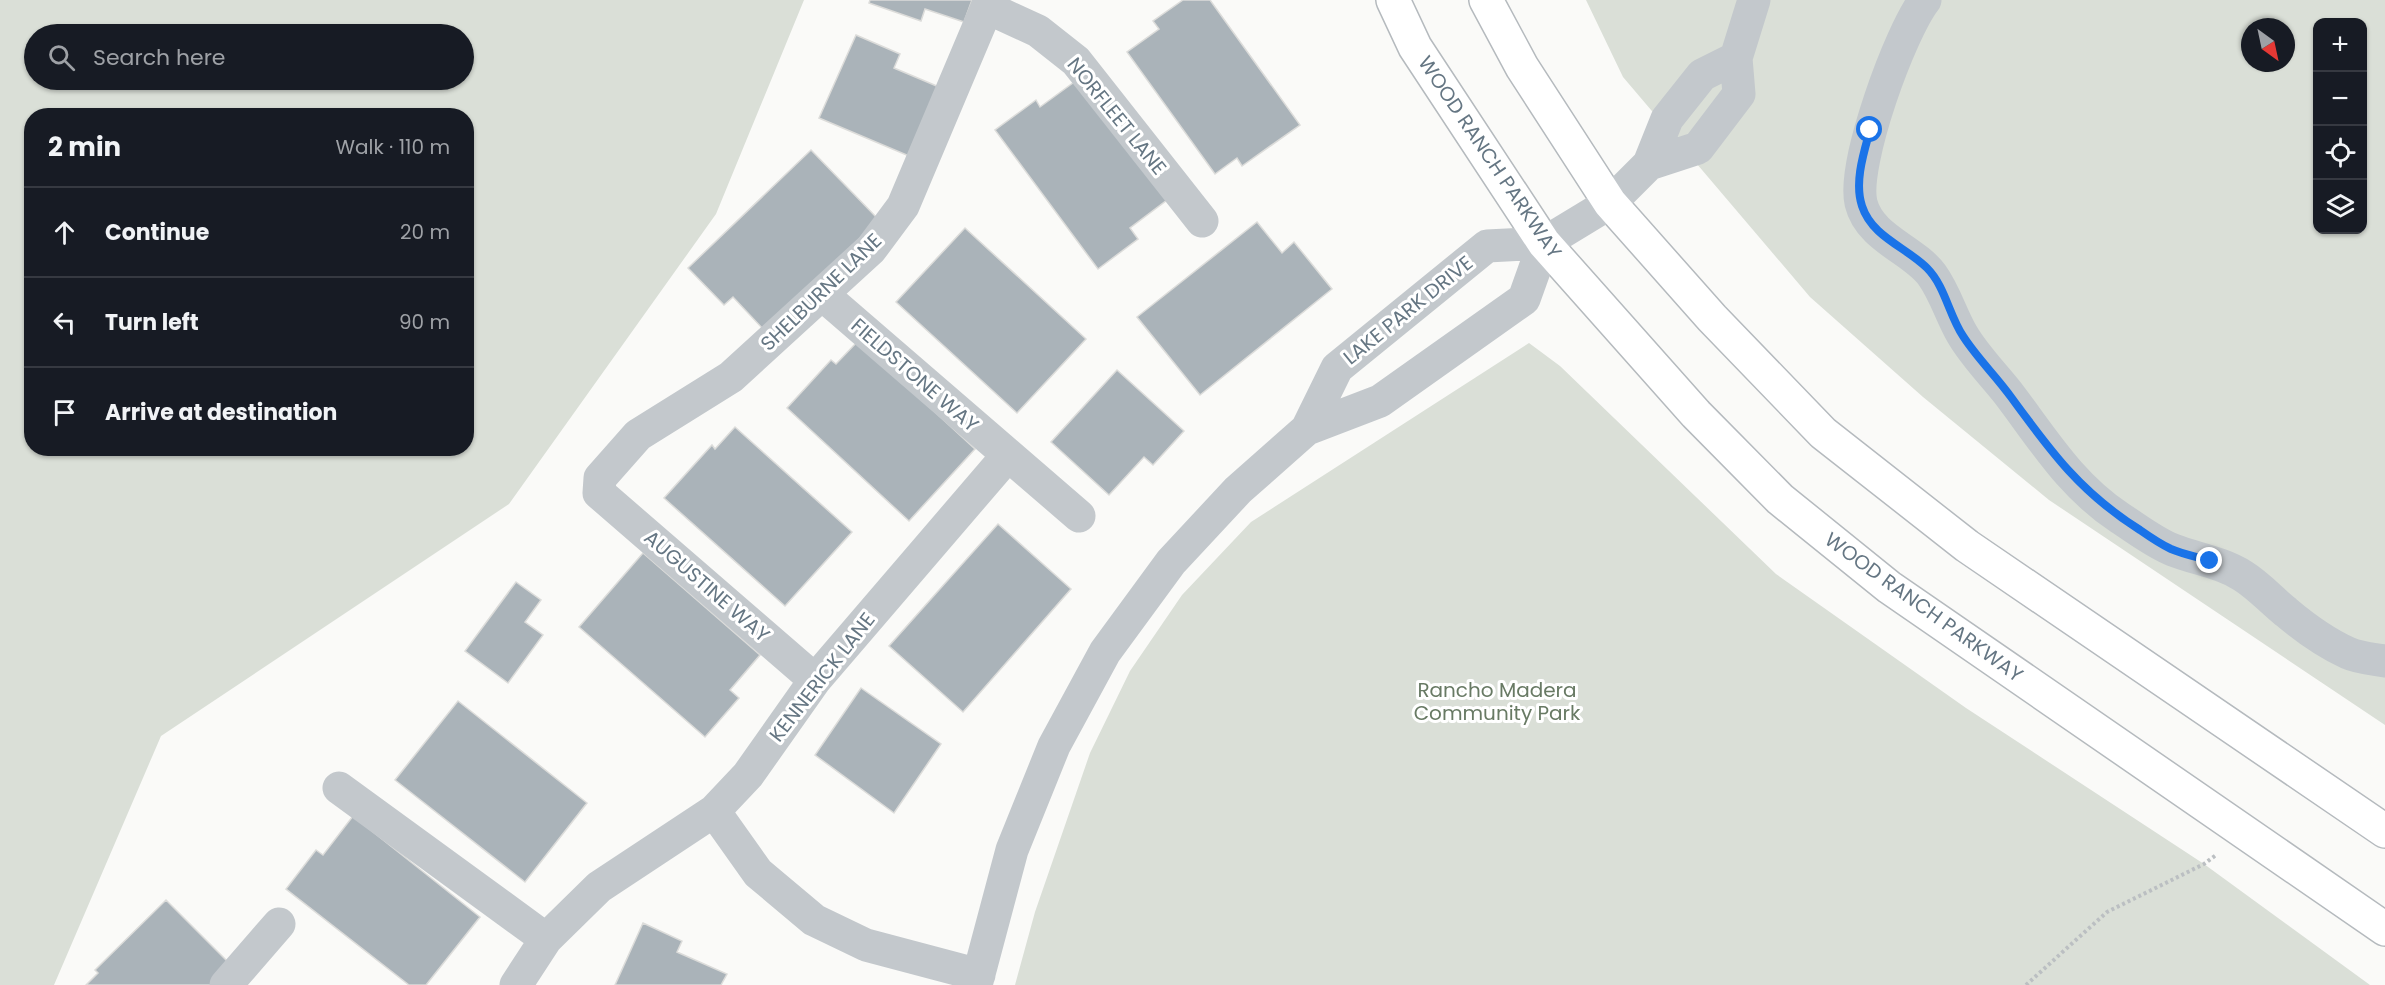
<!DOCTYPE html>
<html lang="en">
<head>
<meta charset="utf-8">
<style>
  body { margin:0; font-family:Poppins,sans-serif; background:#20242c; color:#f1f3f6 }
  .controls { position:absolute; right:18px; top:18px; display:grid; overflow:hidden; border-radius:12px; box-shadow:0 2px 4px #0004 }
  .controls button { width:54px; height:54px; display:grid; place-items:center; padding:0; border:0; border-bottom:2px solid #363941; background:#171b24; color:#f1f3f6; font:30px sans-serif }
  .compass { position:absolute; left:2241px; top:18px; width:54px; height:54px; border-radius:50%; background:#171b24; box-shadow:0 2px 4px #0004; rotate:147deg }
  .stop { position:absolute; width:18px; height:18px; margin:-14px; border:4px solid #1a73e8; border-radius:50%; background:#fff }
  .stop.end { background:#1a73e8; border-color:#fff; box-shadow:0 2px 6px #0008 }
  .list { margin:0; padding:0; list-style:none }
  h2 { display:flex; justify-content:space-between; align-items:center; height:78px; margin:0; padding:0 24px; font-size:26px }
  h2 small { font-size:20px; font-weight:400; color:#9ea1a6 }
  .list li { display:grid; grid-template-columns:39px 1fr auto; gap:18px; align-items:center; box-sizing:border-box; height:90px; padding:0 24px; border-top:2px solid #363941 }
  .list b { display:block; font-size:22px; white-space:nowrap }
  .list em { font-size:20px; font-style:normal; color:#9ea1a6 }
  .icon { flex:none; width:33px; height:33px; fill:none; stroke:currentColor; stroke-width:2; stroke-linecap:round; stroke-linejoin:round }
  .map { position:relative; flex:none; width:2385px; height:985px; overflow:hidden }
  .search { position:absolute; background:#171b24; box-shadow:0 2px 4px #0004; left:24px; top:24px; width:450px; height:66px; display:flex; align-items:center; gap:15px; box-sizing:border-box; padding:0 21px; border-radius:33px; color:#9ea1a6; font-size:22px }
  .panel { position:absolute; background:#171b24; box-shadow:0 2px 4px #0004; left:24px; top:108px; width:450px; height:348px; border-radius:24px }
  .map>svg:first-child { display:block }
</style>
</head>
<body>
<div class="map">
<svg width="2385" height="985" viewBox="0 0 2385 985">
  <rect width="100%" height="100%" fill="#fafaf8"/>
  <!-- green -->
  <path fill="#dadfd7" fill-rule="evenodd" d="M 0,0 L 804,0 L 716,214 L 509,504 L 161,736 L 54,985 L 0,985 ZM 34,34 L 464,34 L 464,80 L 34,80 ZM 32,116 L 466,116 L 466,448 L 32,448 Z
    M 1586,0 L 2385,0 L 2385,725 L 2049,500 L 1923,397 L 1810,297 L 1623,77 ZM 2318,22 L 2362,22 L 2362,230 L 2318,230 ZM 2250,27 L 2286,27 L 2286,63 L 2250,63 Z
    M 1529,343 L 1560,366 L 1776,574 L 1966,708 L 2204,864 L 2370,985 L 1015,985 L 1035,912 L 1090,753 L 1130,671 L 1182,595 L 1251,522 Z"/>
  <!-- building -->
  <path fill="#aab3b9" stroke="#dcdcda" stroke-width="1.5" d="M 870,0 L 972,0 L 964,22 L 925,9 L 921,21 L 869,3 Z
    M 1183,0 L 1210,0 L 1300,125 L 1242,166 L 1237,158 L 1215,174 L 1127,52 L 1159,29 L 1153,21 Z
    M 856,35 L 900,54 L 894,68 L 939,87 L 909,156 L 819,118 Z
    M 1077,80 L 1167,200 L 1130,228 L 1138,239 L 1098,269 L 995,130 L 1036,100 L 1040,107 Z
    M 811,150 L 879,220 L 764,330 L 733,297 L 724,305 L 688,268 Z
    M 1257,222 L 1282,253 L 1294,242 L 1332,289 L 1200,395 L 1137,317 Z
    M 965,228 L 1086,339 L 1017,413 L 896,302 Z
    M 858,341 L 975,449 L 909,521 L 787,408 L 831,360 L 836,364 Z
    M 1117,370 L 1184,431 L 1153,465 L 1144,457 L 1109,495 L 1051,442 Z
    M 735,427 L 852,532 L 785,606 L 664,498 L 712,445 L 715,449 Z
    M 998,524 L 1071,589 L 963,712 L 889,646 Z
    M 643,553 L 760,655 L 730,690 L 739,698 L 705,737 L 579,627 Z
    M 516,582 L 541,600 L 525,622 L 543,635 L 508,683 L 465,651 Z
    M 861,688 L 941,744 L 894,813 L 815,755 Z
    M 458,701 L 587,803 L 525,882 L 395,780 Z
    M 353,816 L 480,917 L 426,985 L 409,985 L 286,889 L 316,850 L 323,855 Z
    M 166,900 L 235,969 L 218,985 L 86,985 L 98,973 L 95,970 Z
    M 643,923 L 682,941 L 677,952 L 727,974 L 721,985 L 615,985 Z"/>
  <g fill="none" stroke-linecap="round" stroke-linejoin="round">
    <!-- major casing -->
    <g stroke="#b5babe" stroke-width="36">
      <path id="major" d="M 1393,0 L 1415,47 L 1544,243 L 1696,414 L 1780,499 L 1889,587 L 2385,929
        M 1486,0 L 1522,67 L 1610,203 L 1712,318 L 1823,433 L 1967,546 L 2385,831"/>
    </g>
    <!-- path -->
    <path stroke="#bbbfc2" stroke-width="4" stroke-dasharray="3 3" stroke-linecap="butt" d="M 2026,985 L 2107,912 L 2204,864 L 2216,855"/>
    <!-- minor -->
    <path stroke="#c3c8cc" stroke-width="33" d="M 1925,0 C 1900,32 1852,164 1861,203 C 1870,239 1913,249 1932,275 C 1945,293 1951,315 1962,334 C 1974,355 1993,374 2008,393 C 2043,439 2070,485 2120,518 C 2137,529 2155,543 2173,550 C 2196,559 2221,562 2243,576 C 2259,586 2271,600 2286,612 C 2305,628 2326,643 2348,653 C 2359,658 2373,659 2385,661
      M 988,8 L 1038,31 L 1076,61 L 1202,221
      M 1649,164 L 1698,148 L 1739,94 L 1736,58 L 1754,0
      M 823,295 L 1079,516
      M 1307,429 L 1337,368 L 1487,246 L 1544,243 L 1610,203 L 1649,164 L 1667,119 L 1702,75 L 1736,58
      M 815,680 L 599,493 L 600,478 L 638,435 L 731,377 L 871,249 L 903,206 L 990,0
      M 339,788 L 546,939
      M 714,811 L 758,873 L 814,920 L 866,945 L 979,975
      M 226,985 L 279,924
      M 516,985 L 546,939 L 599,887 L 714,811 L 748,775 L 815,680 L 1008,455
      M 976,985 L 1012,850 L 1054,746 L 1105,652 L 1171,562 L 1238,490 L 1307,429 L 1380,401 L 1524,299 L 1544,243"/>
    <!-- major -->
    <use href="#major" stroke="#fff" stroke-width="33"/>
  </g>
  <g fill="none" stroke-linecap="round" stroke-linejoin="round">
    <!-- route -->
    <path stroke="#1a73e8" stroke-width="8" d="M 1870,130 C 1864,152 1854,182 1862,206 C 1872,237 1906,247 1927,268 C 1945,286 1949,315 1963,336 C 1977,358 1996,376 2011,397 C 2051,452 2081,493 2140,530 C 2150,537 2160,544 2171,549 C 2183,554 2197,557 2210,561"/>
  </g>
  <g text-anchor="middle" stroke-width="6" stroke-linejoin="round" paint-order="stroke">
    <!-- street labels -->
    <g font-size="20" fill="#657683" stroke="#fff">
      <text transform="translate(1117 116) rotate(51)" y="7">NORFLEET LANE</text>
      <text transform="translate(1490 157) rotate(56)" y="7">WOOD RANCH PARKWAY</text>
      <text transform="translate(821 292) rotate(-44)" y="7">SHELBURNE LANE</text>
      <text transform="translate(1408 310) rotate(-39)" y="7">LAKE PARK DRIVE</text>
      <text transform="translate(915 375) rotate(41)" y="7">FIELDSTONE WAY</text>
      <text transform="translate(707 586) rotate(41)" y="7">AUGUSTINE WAY</text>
      <text transform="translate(1924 607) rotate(36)" y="7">WOOD RANCH PARKWAY</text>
      <text transform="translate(822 677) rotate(-52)" y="7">KENNERICK LANE</text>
    </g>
    <!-- park labels -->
    <g font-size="20" fill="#687a64" stroke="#fff">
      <text x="1497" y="697">Rancho Madera<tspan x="1497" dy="23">Community Park</tspan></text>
    </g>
  </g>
</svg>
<div class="controls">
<button>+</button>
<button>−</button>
<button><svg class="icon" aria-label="locate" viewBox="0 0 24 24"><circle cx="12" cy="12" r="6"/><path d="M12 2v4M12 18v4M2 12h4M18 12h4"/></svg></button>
<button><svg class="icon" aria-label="layers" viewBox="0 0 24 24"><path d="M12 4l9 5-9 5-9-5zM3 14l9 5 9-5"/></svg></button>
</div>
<svg class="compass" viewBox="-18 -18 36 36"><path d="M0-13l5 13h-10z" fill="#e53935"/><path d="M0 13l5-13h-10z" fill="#9ea1a6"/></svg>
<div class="stop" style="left:1870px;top:130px"></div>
<div class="stop end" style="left:2210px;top:561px"></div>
<div class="search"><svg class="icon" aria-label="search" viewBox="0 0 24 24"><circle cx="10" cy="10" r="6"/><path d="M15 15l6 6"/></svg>Search here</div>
<section class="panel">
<h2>2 min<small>Walk · 110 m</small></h2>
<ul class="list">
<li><svg class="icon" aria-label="ahead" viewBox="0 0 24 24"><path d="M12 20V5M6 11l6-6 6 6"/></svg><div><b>Continue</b></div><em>20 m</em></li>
<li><svg class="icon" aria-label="left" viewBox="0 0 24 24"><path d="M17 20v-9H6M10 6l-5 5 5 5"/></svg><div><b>Turn left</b></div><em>90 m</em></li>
<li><svg class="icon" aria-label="arrive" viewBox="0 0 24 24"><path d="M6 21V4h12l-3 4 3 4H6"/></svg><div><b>Arrive at destination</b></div></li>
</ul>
</section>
</div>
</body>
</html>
